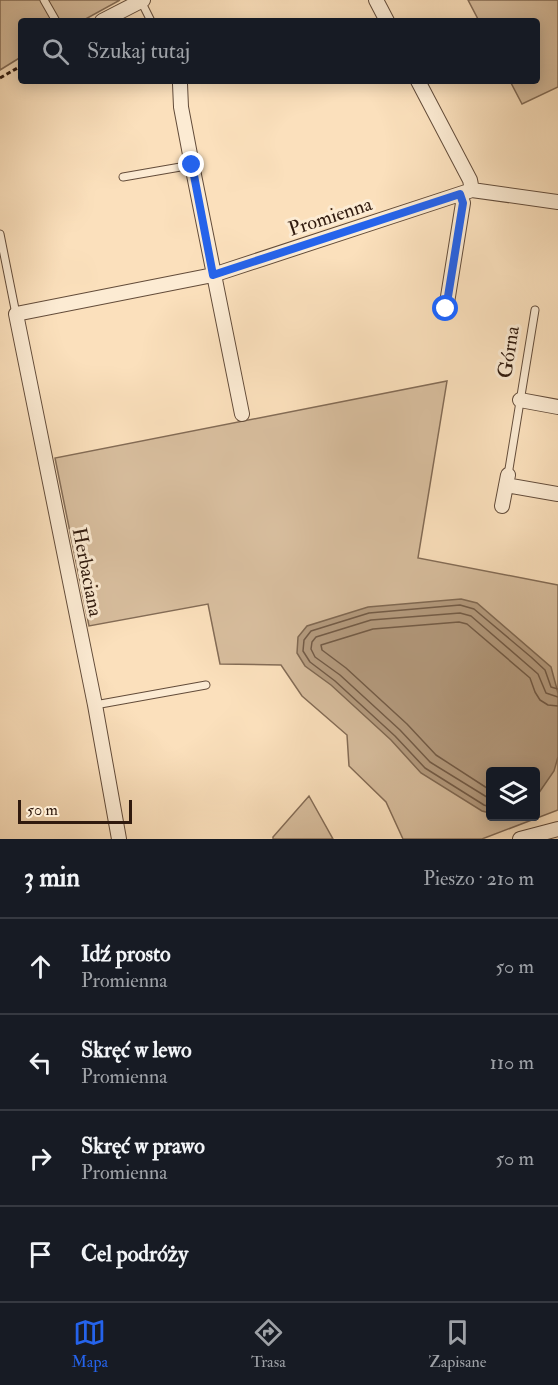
<!DOCTYPE html>
<html lang="pl">
<head>
<meta charset="utf-8">
<style>
  body { margin:0; font-family:"IM FELL Double Pica",serif; background:#242831; color:#f1f3f6 }
  .controls { position:absolute; right:18px; bottom:18px; display:grid; overflow:hidden; border-radius:6px; box-shadow:0 3px 15px #0003 }
  .controls button { width:54px; height:54px; display:grid; place-items:center; padding:0; border:0; border-bottom:2px solid #363941; background:#171b24; color:#f1f3f6; font:30px sans-serif }
  .scale { position:absolute; left:18px; bottom:15px; width:114px; box-sizing:border-box; padding-left:6px; border:3px solid #301a0e; border-top:0; font-size:16px; line-height:21px; white-space:nowrap; color:#301a0e; -webkit-text-stroke:4px #fcebd3; paint-order:stroke }
  .stop { position:absolute; width:18px; height:18px; margin:-14px; border:4px solid #2563eb; border-radius:50%; background:#fff }
  .stop.end { background:#2563eb; border-color:#fff; box-shadow:0 2px 6px #0008 }
  .list { margin:0; padding:0; list-style:none }
  h2 { display:flex; justify-content:space-between; align-items:center; height:78px; margin:0; padding:0 24px; font-size:26px }
  h2 small { font-size:20px; font-weight:400; color:#9ea1a6 }
  .list li { display:grid; grid-template-columns:39px 1fr auto; gap:18px; align-items:center; box-sizing:border-box; height:96px; padding:0 24px; border-top:2px solid #363941 }
  .list b { display:block; font-size:22px; white-space:nowrap }
  .list p { margin:0; font-size:20px; white-space:nowrap; color:#9ea1a6 }
  .list em { font-size:20px; font-style:normal; color:#9ea1a6 }
  .icon { flex:none; width:33px; height:33px; fill:none; stroke:currentColor; stroke-width:2; stroke-linecap:round; stroke-linejoin:round }
  .map { position:relative; flex:none; width:558px; height:839px; overflow:hidden }
  .search { position:absolute; background:#171b24; box-shadow:0 3px 15px #0003; left:18px; right:18px; top:18px; height:66px; display:flex; align-items:center; gap:15px; box-sizing:border-box; padding:0 21px; border-radius:6px; color:#9ea1a6; font-size:22px }
  .sheet { height:462px; background:#171b24 }
  nav { display:flex; justify-content:space-around; align-items:center; box-sizing:border-box; height:84px; border-top:2px solid #363941; background:#171b24; font-size:16px; color:#9ea1a6 }
  nav a { display:grid; justify-items:center; gap:3px }
  nav .on { color:#2563eb }
  .map>svg:first-child { display:block }
</style>
</head>
<body>
<div class="map">
<svg width="558" height="839" viewBox="0 0 558 839">
  <rect width="100%" height="100%" fill="#fbe0bc"/>
  <filter id="stains"><feTurbulence type="fractalNoise" baseFrequency=".00333" numOctaves="4"/><feColorMatrix values="0 0 0 0 .2 0 0 0 0 .09 0 0 0 0 .02 0 0 0 .5 -.17"/></filter>
  <radialGradient id="worn" r=".72"><stop offset=".6" stop-color="#630" stop-opacity="0"/><stop offset="1" stop-color="#630" stop-opacity=".3"/></radialGradient>
  <!-- green -->
  <path fill="#d8be9e" stroke="#846c56" stroke-width="1.5" fill-rule="evenodd" d="M 0,0 L 120,0 L 82,21 L 21,21 L 21,57 L 0,70 Z
    M 468,0 L 558,0 L 558,87 L 522,104 L 510,81 L 537,81 L 537,21 L 479,21 Z
    M 447,381 L 418,558 L 558,585 L 558,810 L 482,839 L 403,839 L 386,802 L 349,766 L 347,735 L 302,696 L 281,665 L 220,664 L 208,604 L 89,626 L 55,458 ZM 490,772 L 536,772 L 536,816 L 490,816 Z
    M 309,796 L 333,839 L 273,839 L 273,837 Z"/>
  <!-- water -->
  <path fill="#b69d81" stroke="#806953" stroke-width="1.5" d="M 461,599 L 477,603 L 551,667 L 558,693 L 558,757 L 554,771 L 536,797 L 536,772 L 490,772 L 490,813 L 482,811 L 421,773 L 391,740 L 331,685 L 305,666 L 297,653 L 298,637 L 307,626 L 368,607 Z"/>
  <g fill="none" stroke-linecap="round" stroke-linejoin="round">
    <!-- shore -->
    <path stroke="#735c48" stroke-width="1.5" d="M 490,790 L 436,755 L 407,724 L 346,668 L 322,650 L 321,645 L 373,629 L 459,622 L 467,624 L 530,678 L 535,692 L 540,700 L 548,705 L 558,706
      M 490,799 L 430,762 L 400,730 L 340,675 L 315,657 L 311,649 L 312,642 L 316,637 L 371,620 L 460,613 L 471,616 L 538,674 L 546,693 L 558,697
      M 490,807 L 484,805 L 425,768 L 395,736 L 335,681 L 310,662 L 303,651 L 304,640 L 311,631 L 369,613 L 460,605 L 474,609 L 531,657 L 545,670 L 551,687 L 558,689"/>
    <!-- lane casing -->
    <g stroke="#634c3a" stroke-width="9">
      <path id="lane" d="M 44,0 L 56,21
        M 141,1 L 151,21
        M 123,177 L 192,165
        M 0,234 L 16,314
        M 508,475 L 535,310
        M 95,705 L 206,685"/>
    </g>
    <!-- street casing -->
    <g stroke="#634c3a" stroke-width="16">
      <path id="street" d="M 376,0 L 387,21
        M 102,21 L 143,0
        M 418,81 L 470,180 L 472,190
        M 180,84 L 181,107 L 192,165 L 242,414
        M 446,309 L 463,203 L 460,194
        M 520,400 L 558,407
        M 506,485 L 558,494
        M 502,506 L 508,475
        M 119,839 L 95,705 L 16,314 L 213,275 L 472,190 L 558,202
        M 520,839 L 558,829"/>
    </g>
    <!-- path -->
    <path stroke="#301a0e" stroke-width="3" stroke-dasharray="4.5 3" stroke-linecap="butt" d="M 0,78 L 21,66"/>
    <!-- lane -->
    <use href="#lane" stroke="#fcebd3" stroke-width="7"/>
    <!-- street -->
    <use href="#street" stroke="#fcebd3" stroke-width="14"/>
  </g>
  <g fill="none" stroke-linecap="round" stroke-linejoin="round">
    <!-- route -->
    <path stroke="#2563eb" stroke-width="8" d="M 192,165 L 213,275 L 460,194 L 463,203 L 446,309"/>
  </g>
  <g text-anchor="middle" stroke-width="6" stroke-linejoin="round" paint-order="stroke">
    <!-- street labels -->
    <g font-size="20" fill="#301a0e" stroke="#fcebd3">
      <text transform="translate(330 216) rotate(-18)" y="7">Promienna</text>
      <text transform="translate(508 352) rotate(-81)" y="7">Górna</text>
      <text transform="translate(88 572) rotate(79)" y="7">Herbaciana</text>
    </g>
  </g>
  <rect width="100%" height="100%" filter="url(#stains)"/>
  <rect width="100%" height="100%" fill="url(#worn)"/>
</svg>
<div class="controls">
<button><svg class="icon" aria-label="layers" viewBox="0 0 24 24"><path d="M12 4l9 5-9 5-9-5zM3 14l9 5 9-5"/></svg></button>
</div>
<div class="scale">50 m</div>
<div class="stop" style="left:446px;top:309px"></div>
<div class="stop end" style="left:192px;top:165px"></div>
<div class="search"><svg class="icon" aria-label="search" viewBox="0 0 24 24"><circle cx="10" cy="10" r="6"/><path d="M15 15l6 6"/></svg>Szukaj tutaj</div>
</div>
<section class="sheet">
<h2>3 min<small>Pieszo · 210 m</small></h2>
<ul class="list">
<li><svg class="icon" aria-label="ahead" viewBox="0 0 24 24"><path d="M12 20V5M6 11l6-6 6 6"/></svg><div><b>Idź prosto</b><p>Promienna</p></div><em>50 m</em></li>
<li><svg class="icon" aria-label="left" viewBox="0 0 24 24"><path d="M17 20v-9H6M10 6l-5 5 5 5"/></svg><div><b>Skręć w lewo</b><p>Promienna</p></div><em>110 m</em></li>
<li><svg class="icon" aria-label="right" viewBox="0 0 24 24"><path d="M7 20v-9h11M14 6l5 5-5 5"/></svg><div><b>Skręć w prawo</b><p>Promienna</p></div><em>50 m</em></li>
<li><svg class="icon" aria-label="arrive" viewBox="0 0 24 24"><path d="M6 21V4h12l-3 4 3 4H6"/></svg><div><b>Cel podróży</b></div></li>
</ul>
</section>
<nav>
<a class="on"><svg class="icon" aria-label="map" viewBox="0 0 24 24"><path d="M3 6l6-2 6 2 6-2v14l-6 2-6-2-6 2zM9 4v14M15 6v14"/></svg>Mapa</a>
<a><svg class="icon" aria-label="directions" viewBox="0 0 24 24"><path d="M12 3l9 9-9 9-9-9zM9 14v-3h6M13 9l2 2-2 2"/></svg>Trasa</a>
<a><svg class="icon" aria-label="saved" viewBox="0 0 24 24"><path d="M7 4h10v16l-5-4-5 4z"/></svg>Zapisane</a>
</nav>
</body>
</html>
